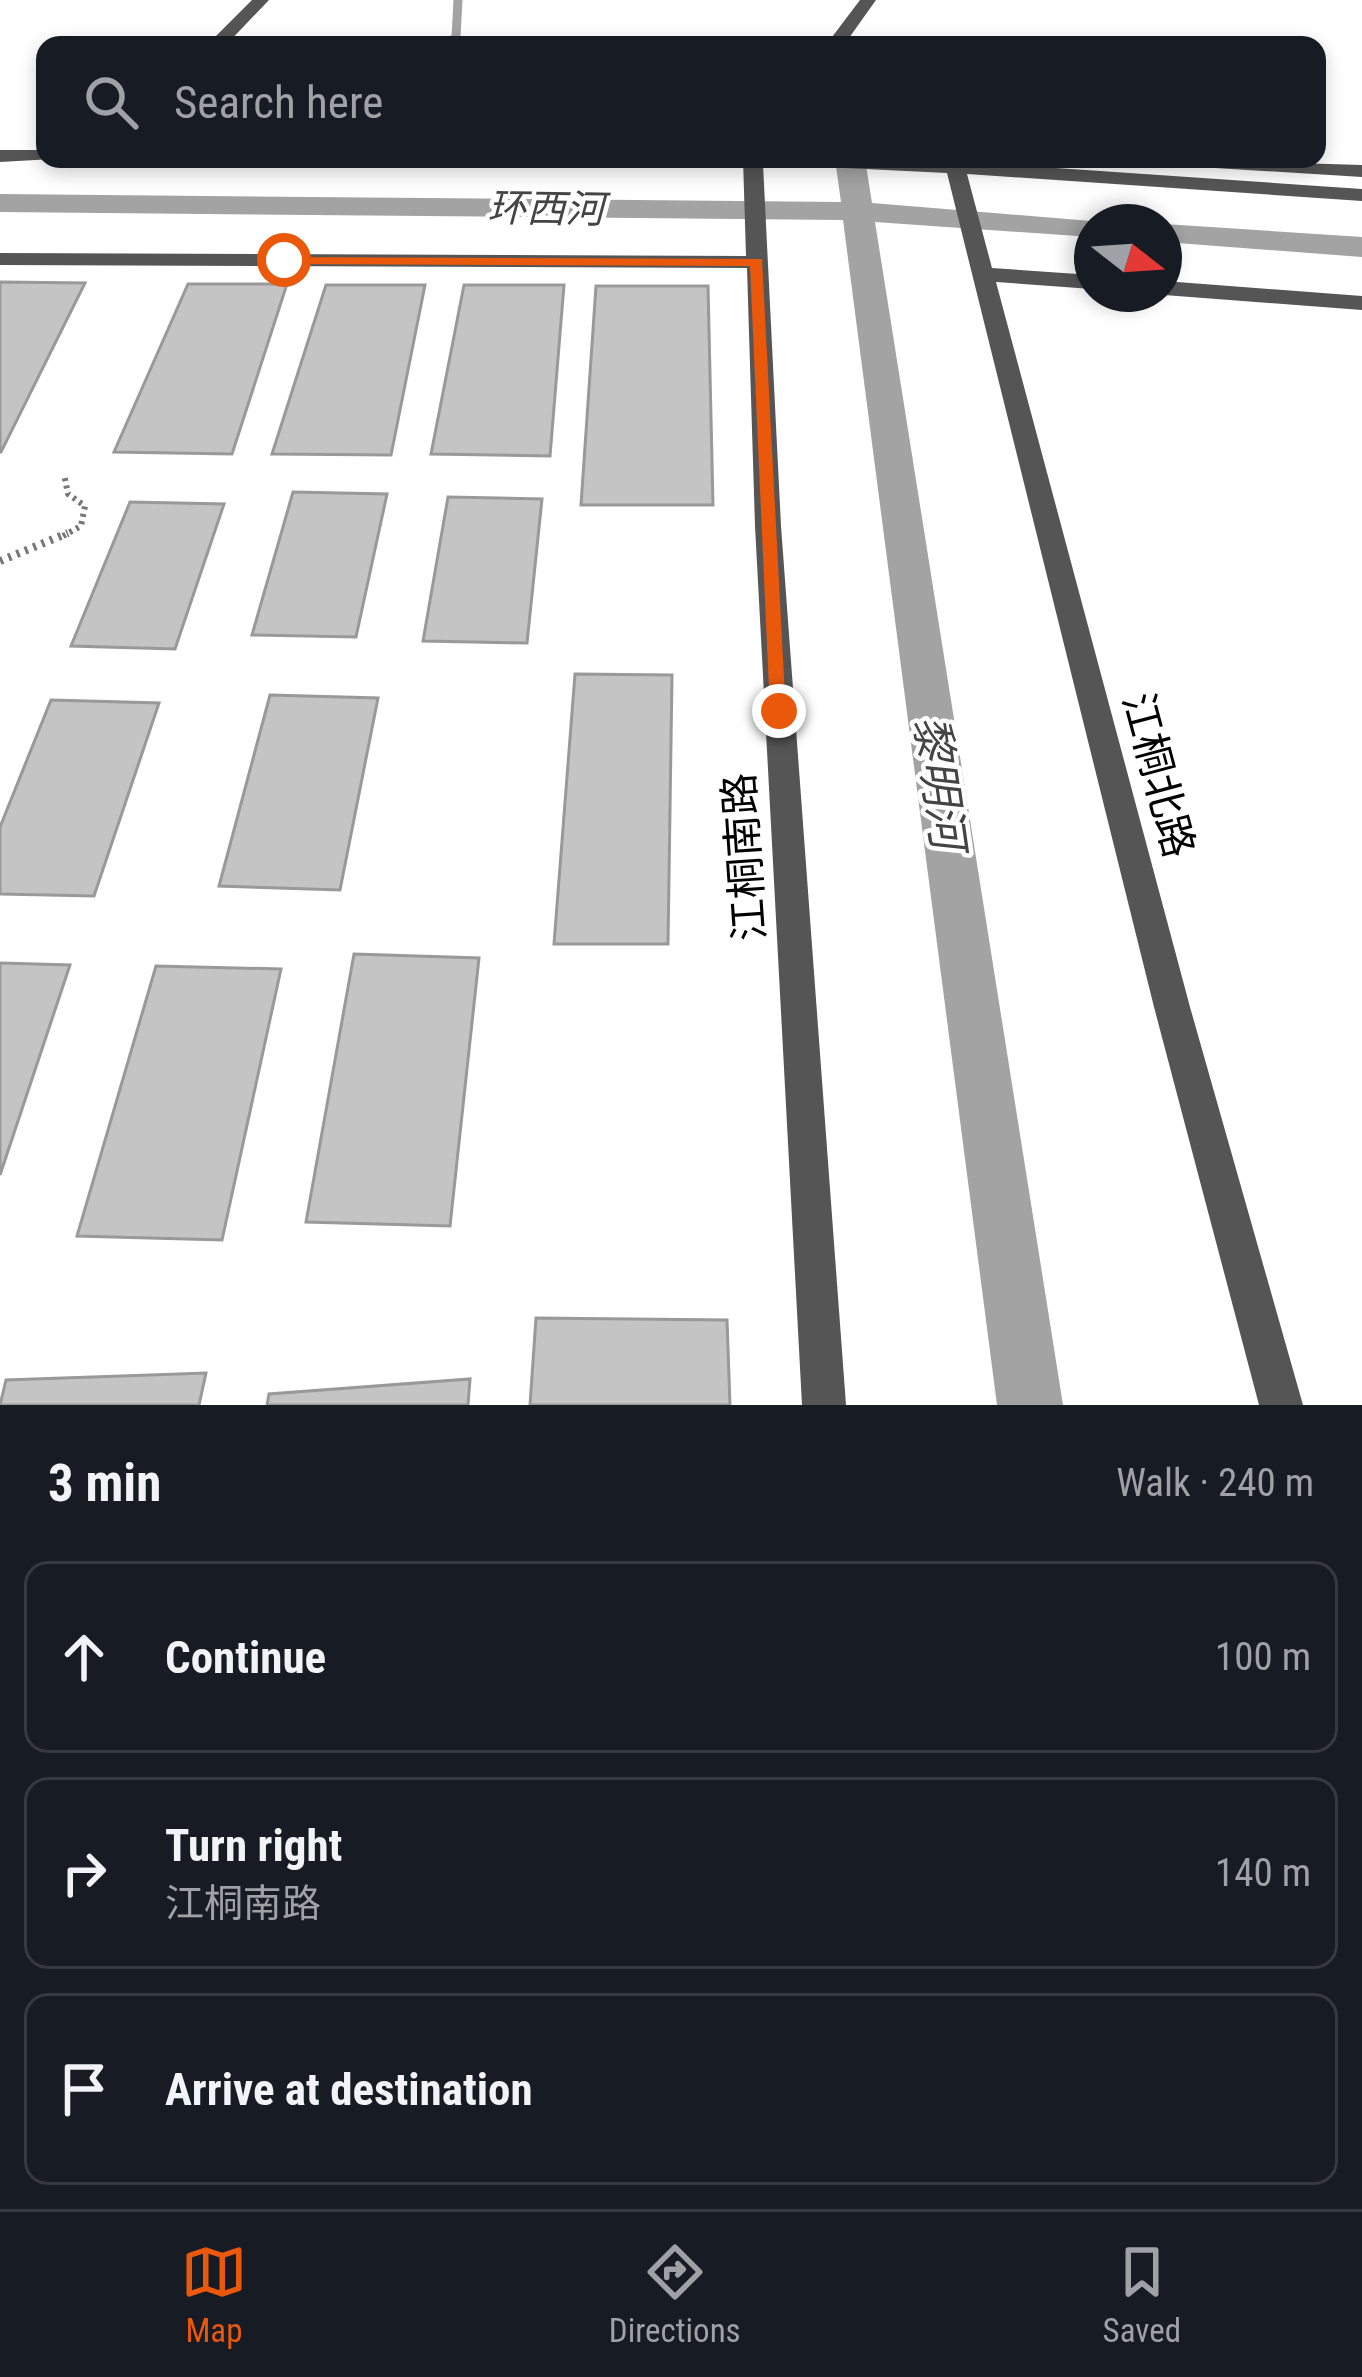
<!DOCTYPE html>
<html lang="en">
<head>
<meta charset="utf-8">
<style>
  body { margin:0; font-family:"Roboto Condensed","Noto Sans SC",sans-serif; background:#242831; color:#f1f3f6 }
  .compass { position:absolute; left:1074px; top:204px; width:108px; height:108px; border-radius:50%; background:#171b24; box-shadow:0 6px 18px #0003; rotate:107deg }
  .stop { position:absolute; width:36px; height:36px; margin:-27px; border:9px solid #ea580c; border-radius:50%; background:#fff }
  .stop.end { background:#ea580c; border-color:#fff; box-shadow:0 3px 12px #0008 }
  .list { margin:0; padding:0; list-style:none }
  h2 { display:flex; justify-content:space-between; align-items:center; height:156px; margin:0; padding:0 48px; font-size:51px }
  h2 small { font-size:39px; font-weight:400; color:#9ea1a6 }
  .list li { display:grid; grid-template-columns:78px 1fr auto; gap:36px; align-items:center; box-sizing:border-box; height:192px; margin:0 24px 24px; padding:0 24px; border:3px solid #363941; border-radius:24px }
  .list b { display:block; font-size:45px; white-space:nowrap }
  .list p { margin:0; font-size:39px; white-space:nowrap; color:#9ea1a6 }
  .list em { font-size:39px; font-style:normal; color:#9ea1a6 }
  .icon { flex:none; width:66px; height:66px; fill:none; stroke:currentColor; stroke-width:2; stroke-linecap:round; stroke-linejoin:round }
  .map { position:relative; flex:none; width:1362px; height:1405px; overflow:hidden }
  .search { position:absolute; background:#171b24; box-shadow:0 6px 18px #0003; left:36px; right:36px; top:36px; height:132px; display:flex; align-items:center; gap:30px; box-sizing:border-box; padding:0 42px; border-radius:24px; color:#9ea1a6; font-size:45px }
  .sheet { height:804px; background:#171b24 }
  nav { display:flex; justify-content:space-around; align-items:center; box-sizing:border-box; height:168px; border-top:3px solid #363941; background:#171b24; font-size:33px; color:#9ea1a6 }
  nav a { display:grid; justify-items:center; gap:6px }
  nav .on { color:#ea580c }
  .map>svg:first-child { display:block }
</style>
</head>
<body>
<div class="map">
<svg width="1362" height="1405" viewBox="0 0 1362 1405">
  <rect width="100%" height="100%" fill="#fff"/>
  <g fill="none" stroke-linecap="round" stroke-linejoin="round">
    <!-- stream -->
    <path stroke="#a3a3a3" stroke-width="9" d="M 446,45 L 456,37 L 458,0"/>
    <!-- canal -->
    <path fill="#a3a3a3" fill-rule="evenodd" d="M 835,159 L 865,159 L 872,203 L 1103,222 L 1092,222 L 1092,237 L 875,222 L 1063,1405 L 997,1405 L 843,220 L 0,212 L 0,194 L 841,202 Z
      M 1164,224 L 1362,237 L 1362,257 L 1164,242 Z"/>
  </g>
  <!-- building -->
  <path fill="#c4c4c4" stroke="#999" stroke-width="3" d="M 0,282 L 85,283 L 1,452 L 0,452 Z
    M 188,284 L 287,284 L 232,454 L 114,452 Z
    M 326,285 L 425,285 L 391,455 L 272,454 Z
    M 464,285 L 564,285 L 550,456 L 431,454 Z
    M 596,286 L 708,286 L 713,505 L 581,505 Z
    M 293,492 L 387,494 L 356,637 L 252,635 Z
    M 448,497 L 542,499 L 527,643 L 423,641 Z
    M 130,502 L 224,504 L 175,649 L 71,646 Z
    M 575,674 L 672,675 L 668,944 L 554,944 Z
    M 270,695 L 378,698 L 340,890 L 219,886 Z
    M 51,700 L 159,703 L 94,896 L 0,894 L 0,827 Z
    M 354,954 L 479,958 L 450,1226 L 306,1222 Z
    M 0,963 L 70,965 L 0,1175 Z
    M 156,966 L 281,969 L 222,1240 L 77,1236 Z
    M 536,1318 L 727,1320 L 730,1405 L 530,1405 Z
    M 206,1373 L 199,1405 L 0,1405 L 6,1380 Z
    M 470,1379 L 468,1405 L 267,1405 L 269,1394 Z"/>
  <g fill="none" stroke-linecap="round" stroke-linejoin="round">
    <!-- path-far1 -->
    <path stroke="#777" stroke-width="6" stroke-dasharray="3 4.5" stroke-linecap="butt" d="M 63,536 L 81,526 L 85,506 L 68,494 L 64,474"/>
    <!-- path -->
    <path stroke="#777" stroke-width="8" stroke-dasharray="3 6" stroke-linecap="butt" d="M 0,561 L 68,533"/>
    <!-- minor -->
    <path fill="#555" fill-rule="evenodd" d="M 252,0 L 269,0 L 226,45 L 207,45 Z
      M 860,0 L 876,0 L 844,45 L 826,45 Z
      M 0,150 L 45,150 L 45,159 L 53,159 L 0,162 Z
      M 743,159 L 955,161 L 1362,189 L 1362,201 L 967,174 L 992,268 L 1092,275 L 1092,289 L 996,282 L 1190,1007 L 1303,1405 L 1259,1405 L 1154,1007 L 947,173 L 763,164 L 781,526 L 846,1405 L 802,1405 L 755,526 L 747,268 L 0,265 L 0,253 L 746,256 Z
      M 1156,159 L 1362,165 L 1362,177 L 1166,165 Z
      M 1164,281 L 1362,296 L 1362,310 L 1164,295 Z"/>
  </g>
  <!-- route -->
  <path fill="#ea580c" d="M 279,257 L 762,259 L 786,716 L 779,718 L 770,711 L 750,266 L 284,264 Z"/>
  <g text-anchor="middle" stroke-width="9" stroke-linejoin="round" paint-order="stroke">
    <!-- far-water labels -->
    <g font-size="39" font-style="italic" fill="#444" stroke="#fff">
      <text transform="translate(546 208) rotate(1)" y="14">环西河</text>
    </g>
    <!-- street labels -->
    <g font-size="42" fill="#000" stroke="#fff">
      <text transform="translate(1159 775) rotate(75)" y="15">江桐北路</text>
      <text transform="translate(744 857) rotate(-94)" y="15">江桐南路</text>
    </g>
    <!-- water labels -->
    <g font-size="45" font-style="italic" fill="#444" stroke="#fff">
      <text transform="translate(940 782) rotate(82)" y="16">黎明河</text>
    </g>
  </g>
</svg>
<svg class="compass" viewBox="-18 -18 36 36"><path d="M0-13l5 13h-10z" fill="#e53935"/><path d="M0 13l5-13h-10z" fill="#9ea1a6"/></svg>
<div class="stop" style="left:284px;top:260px"></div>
<div class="stop end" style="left:779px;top:711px"></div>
<div class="search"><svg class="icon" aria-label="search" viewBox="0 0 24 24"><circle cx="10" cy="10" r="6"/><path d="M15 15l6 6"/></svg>Search here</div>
</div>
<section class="sheet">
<h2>3 min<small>Walk · 240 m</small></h2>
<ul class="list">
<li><svg class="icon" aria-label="ahead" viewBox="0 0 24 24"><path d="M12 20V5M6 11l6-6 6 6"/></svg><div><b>Continue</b></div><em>100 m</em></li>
<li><svg class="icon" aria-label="right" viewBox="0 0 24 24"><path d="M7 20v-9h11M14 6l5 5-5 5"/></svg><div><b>Turn right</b><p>江桐南路</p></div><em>140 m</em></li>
<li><svg class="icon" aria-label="arrive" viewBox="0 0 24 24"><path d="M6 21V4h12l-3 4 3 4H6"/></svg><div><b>Arrive at destination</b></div></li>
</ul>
</section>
<nav>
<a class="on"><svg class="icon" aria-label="map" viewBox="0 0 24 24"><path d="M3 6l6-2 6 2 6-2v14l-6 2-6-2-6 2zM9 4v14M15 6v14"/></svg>Map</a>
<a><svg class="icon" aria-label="directions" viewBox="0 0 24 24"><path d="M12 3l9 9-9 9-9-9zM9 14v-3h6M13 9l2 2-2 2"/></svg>Directions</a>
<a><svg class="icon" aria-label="saved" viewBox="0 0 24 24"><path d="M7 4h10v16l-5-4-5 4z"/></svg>Saved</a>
</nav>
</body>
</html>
